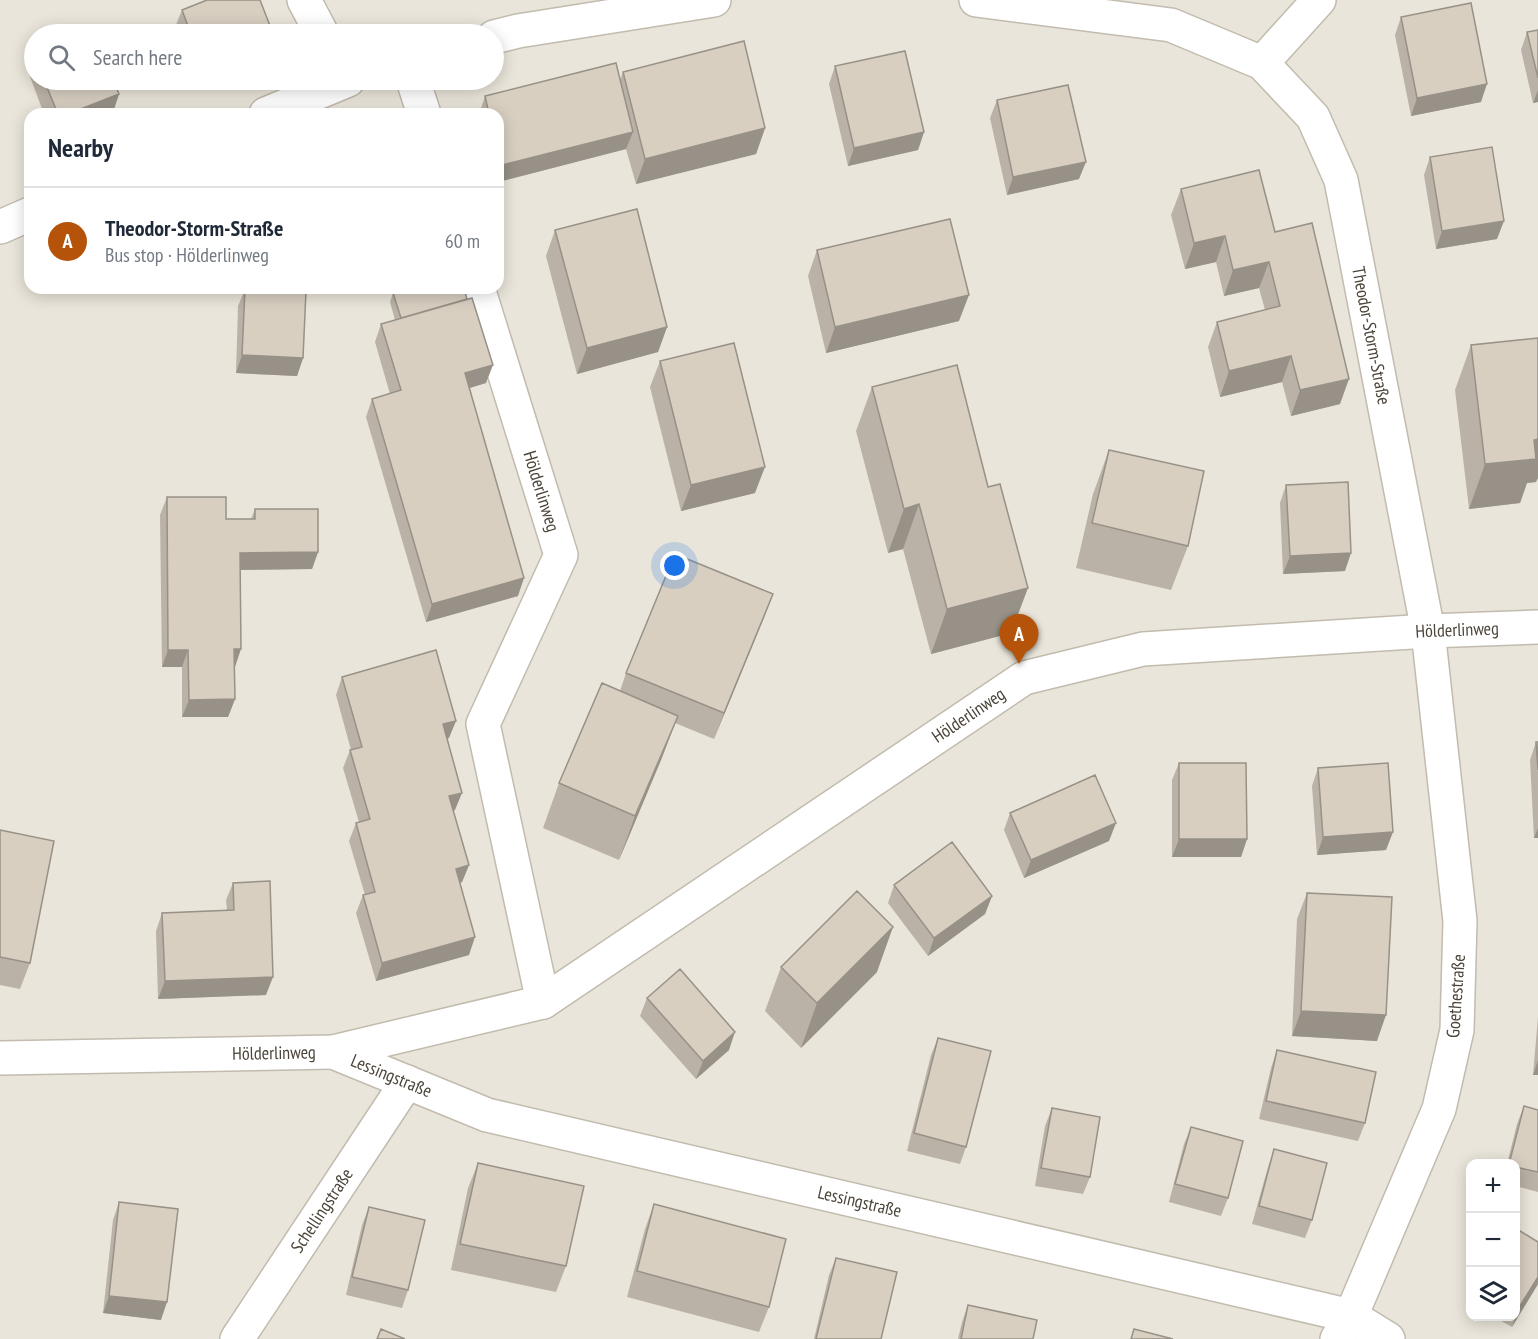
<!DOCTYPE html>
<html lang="en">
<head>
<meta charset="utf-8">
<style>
  body { margin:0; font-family:"PT Sans Narrow",sans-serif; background:#f2f2f3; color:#1f2937 }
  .controls { position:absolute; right:18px; bottom:18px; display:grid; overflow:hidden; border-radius:12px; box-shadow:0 3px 15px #0003 }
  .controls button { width:54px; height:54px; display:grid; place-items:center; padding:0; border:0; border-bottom:2px solid #e0e1e3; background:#fff; color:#1f2937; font:30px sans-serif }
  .you { position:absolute; left:675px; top:566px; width:21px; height:21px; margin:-15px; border:4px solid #fff; border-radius:50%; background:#1a73e8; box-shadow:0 0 0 9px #1a73e833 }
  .badge { display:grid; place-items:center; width:39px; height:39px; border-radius:50%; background:#b45309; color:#fff; font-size:20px; font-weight:700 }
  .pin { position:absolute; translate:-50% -50px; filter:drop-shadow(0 2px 3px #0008) }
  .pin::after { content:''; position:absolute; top:32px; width:21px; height:18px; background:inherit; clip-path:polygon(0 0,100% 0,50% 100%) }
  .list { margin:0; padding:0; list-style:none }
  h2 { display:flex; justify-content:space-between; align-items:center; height:78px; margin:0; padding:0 24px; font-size:26px }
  h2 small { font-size:20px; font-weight:400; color:#747a83 }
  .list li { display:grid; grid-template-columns:39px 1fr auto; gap:18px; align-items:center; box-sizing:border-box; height:108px; padding:0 24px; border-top:2px solid #e0e1e3 }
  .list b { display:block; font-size:22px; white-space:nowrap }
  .list p { margin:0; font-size:20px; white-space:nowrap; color:#747a83 }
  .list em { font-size:20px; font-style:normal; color:#747a83 }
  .icon { flex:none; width:33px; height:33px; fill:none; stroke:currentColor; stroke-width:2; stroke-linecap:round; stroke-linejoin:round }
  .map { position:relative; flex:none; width:1538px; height:1339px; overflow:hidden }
  .search { position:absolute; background:#fff; box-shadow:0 3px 15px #0003; left:24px; top:24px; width:480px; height:66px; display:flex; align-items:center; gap:15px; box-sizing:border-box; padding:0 21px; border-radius:33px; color:#747a83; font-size:22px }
  .panel { position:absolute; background:#fff; box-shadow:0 3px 15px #0003; left:24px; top:108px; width:480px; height:186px; border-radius:18px }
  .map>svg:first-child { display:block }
</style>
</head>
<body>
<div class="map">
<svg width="1538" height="1339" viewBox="0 0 1538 1339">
  <rect width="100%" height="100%" fill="#f6f3ec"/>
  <!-- residential -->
  <path fill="#eae5da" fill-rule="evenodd" d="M 0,0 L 1538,0 L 1538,1339 L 0,1339 ZM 34,34 L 494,34 L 494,80 L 34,80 ZM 30,114 L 498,114 L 498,288 L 30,288 ZM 1470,1164 L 1516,1164 L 1516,1316 L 1470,1316 Z"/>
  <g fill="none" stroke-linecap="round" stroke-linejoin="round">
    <!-- minor casing -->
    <g stroke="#c2bbae" stroke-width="36">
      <g id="minor">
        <path d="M 304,0 L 322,34"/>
        <path id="s1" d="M 976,0 L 1171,25 L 1262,63 L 1313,117 L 1341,180 L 1428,631 L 1460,921 L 1457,1030 L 1439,1109 L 1351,1316 L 1337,1339"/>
        <path d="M 494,37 L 518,31 L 714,0"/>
        <path d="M 1262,63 L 1319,0"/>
        <path d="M 413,80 L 424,114"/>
        <path d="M 266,114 L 348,80"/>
        <path d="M 0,227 L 30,214"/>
        <path id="s2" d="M 478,288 L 561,555 L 483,724 L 543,1002"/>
        <path id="s3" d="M 333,1052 L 487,1115 L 1351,1316 L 1388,1339"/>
        <path id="s4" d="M 0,1058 L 333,1052 L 543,1002 L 1024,678 L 1143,649 L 1428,631 L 1538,627"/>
        <path id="s5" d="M 237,1339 L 407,1082"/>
      </g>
    </g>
    <!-- minor -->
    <use href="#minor" stroke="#fff" stroke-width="33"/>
  </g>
  <!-- wall -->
  <path fill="#bab2a6" d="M 182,10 L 270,34 L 178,34 L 175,27 Z
    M 1401,17 L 1481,102 L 1411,116 L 1395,35 Z
    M 1538,30 L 1538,102 L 1533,103 L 1521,50 L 1527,32 Z
    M 34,48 L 34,80 L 113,80 L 119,94 L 113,112 L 107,114 L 44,114 L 26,66 L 32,49 Z
    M 835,66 L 924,132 L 918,150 L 848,166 L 829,84 Z
    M 623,72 L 765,128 L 756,154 L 636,184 L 626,149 L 498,182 L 498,114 L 479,114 L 485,96 L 620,80 Z
    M 997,100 L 1079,179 L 1007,195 L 990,118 Z
    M 1430,157 L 1497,239 L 1436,249 L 1424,175 Z
    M 1181,189 L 1275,232 L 1340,404 L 1291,416 L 1282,382 L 1220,397 L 1208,347 L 1217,322 L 1265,310 L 1259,288 L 1224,296 L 1216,262 L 1185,269 L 1171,215 Z
    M 555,230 L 667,327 L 658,352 L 577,374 L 546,256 Z
    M 817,250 L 959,321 L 826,353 L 808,276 Z
    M 245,289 L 303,358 L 297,376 L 236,373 L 238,306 Z
    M 393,293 L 486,383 L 470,388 L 518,596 L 426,622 L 366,417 L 372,399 L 390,394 L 375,342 L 381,324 L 395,320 L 390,302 Z
    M 1471,345 L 1536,482 L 1527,483 L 1520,503 L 1469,509 L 1455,390 Z
    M 660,361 L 755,493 L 681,511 L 650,387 Z
    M 872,387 L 1011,633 L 931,654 L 903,549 L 888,553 L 856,431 Z
    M 1109,450 L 1188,546 L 1171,590 L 1076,568 L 1093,494 Z
    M 1286,485 L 1345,571 L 1283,574 L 1280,503 Z
    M 167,497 L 226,519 L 251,519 L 255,509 L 318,552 L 312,569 L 240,570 L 234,667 L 235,699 L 228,717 L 182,717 L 182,667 L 162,667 L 160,515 Z
    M 773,594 L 763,620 L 714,739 L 675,723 L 661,760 L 619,860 L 543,828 L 559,783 L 620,691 L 626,673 Z
    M 342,677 L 449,738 L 447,739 L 455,810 L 453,811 L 469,865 L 462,882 L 460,883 L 469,955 L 376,981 L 356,913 L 363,895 L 365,895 L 349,841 L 356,823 L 359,822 L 343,768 L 350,750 L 351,750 L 336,695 Z
    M 1536,742 L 1538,742 L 1538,838 L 1534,838 L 1530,760 Z
    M 1179,763 L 1247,839 L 1241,857 L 1172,857 L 1172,780 Z
    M 1318,768 L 1386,850 L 1317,855 L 1312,786 Z
    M 1010,813 L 1109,841 L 1024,878 L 1004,830 Z
    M 0,830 L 30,963 L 20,989 L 0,985 Z
    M 233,883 L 266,995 L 158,999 L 156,931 L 162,913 L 227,910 L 226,900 Z
    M 894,885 L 992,896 L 985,914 L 928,956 L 888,903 Z
    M 1307,893 L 1377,1041 L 1292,1036 L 1297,919 Z
    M 781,967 L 877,972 L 801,1048 L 765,1011 Z
    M 647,998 L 729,1050 L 696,1079 L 640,1016 Z
    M 1538,1017 L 1538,1075 L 1533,1075 Z
    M 938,1038 L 966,1147 L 960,1164 L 907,1151 L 931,1055 Z
    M 1277,1050 L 1365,1123 L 1358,1141 L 1259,1119 L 1271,1068 Z
    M 1524,1106 L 1538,1110 L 1538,1192 L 1515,1186 L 1515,1164 L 1507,1164 L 1517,1124 Z
    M 1052,1108 L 1090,1177 L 1083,1194 L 1035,1186 L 1045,1126 Z
    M 1191,1127 L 1228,1198 L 1221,1216 L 1169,1202 L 1184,1144 Z
    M 1274,1149 L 1312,1220 L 1305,1238 L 1252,1224 L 1268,1167 Z
    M 478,1163 L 566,1266 L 556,1292 L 451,1270 L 468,1188 Z
    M 119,1202 L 161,1320 L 103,1313 L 113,1220 Z
    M 654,1204 L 769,1307 L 759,1332 L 627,1297 L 645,1229 Z
    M 369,1207 L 408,1290 L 402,1308 L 346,1295 L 362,1225 Z
    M 1515,1228 L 1538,1284 L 1512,1327 L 1494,1317 L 1515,1317 Z
    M 836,1258 L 881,1339 L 814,1339 L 829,1275 Z
    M 968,1305 L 1033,1339 L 958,1339 L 962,1322 Z"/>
  <!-- shaded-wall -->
  <path fill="#979187" d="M 1487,84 L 1481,102 L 1411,116 L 1417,98 Z
    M 1538,90 L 1538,102 L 1533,103 Z
    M 119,94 L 113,112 L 107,114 L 68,114 Z
    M 765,128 L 756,154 L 636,184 L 645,159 Z
    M 633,132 L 626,149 L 498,182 L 498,176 L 502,165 Z
    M 924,132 L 918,150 L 848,166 L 854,148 Z
    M 1086,162 L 1079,179 L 1007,195 L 1013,177 Z
    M 1504,221 L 1497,239 L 1436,249 L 1442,231 Z
    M 1225,236 L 1216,262 L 1185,269 L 1194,243 Z
    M 1269,262 L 1259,288 L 1224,296 L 1233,270 Z
    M 969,295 L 959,321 L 826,353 L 835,327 Z
    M 667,327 L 658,352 L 577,374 L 587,348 Z
    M 242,355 L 303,358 L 297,376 L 236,373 Z
    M 1291,356 L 1282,382 L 1220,397 L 1229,371 Z
    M 493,365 L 486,383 L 459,391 L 465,373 Z
    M 1349,379 L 1340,404 L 1291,416 L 1300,390 Z
    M 1538,439 L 1538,478 L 1536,482 L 1527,483 L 1520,503 L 1469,509 L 1485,464 L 1534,440 Z
    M 765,467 L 755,493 L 681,511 L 691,485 Z
    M 919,504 L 903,549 L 888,553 L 904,509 Z
    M 318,552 L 312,569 L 234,570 L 240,553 Z
    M 1351,553 L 1345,571 L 1283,574 L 1290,556 Z
    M 524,578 L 518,596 L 426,622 L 432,604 Z
    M 1028,588 L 1011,633 L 931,654 L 947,609 Z
    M 773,594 L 763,620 L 714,739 L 724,713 Z
    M 234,649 L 241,649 L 235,667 Z
    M 168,650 L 188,650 L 182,667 L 162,667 Z
    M 235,699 L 228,717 L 182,717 L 189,700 Z
    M 678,716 L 661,760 L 619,860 L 635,816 Z
    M 456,721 L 449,738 L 436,742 L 443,724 Z
    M 462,793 L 455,810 L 443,814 L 449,796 Z
    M 1116,823 L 1109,841 L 1024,878 L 1031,860 Z
    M 1538,828 L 1538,838 L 1534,838 Z
    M 1393,832 L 1386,850 L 1317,855 L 1323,837 Z
    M 1179,839 L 1247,839 L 1241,857 L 1172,857 Z
    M 469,865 L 462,882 L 449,887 L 456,869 Z
    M 992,896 L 985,914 L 928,956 L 934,938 Z
    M 893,927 L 877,972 L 801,1048 L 817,1003 Z
    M 475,937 L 469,955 L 376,981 L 382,963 Z
    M 273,977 L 266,995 L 158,999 L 165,981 Z
    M 1301,1011 L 1386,1015 L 1377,1041 L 1292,1036 Z
    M 735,1032 L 729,1050 L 696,1079 L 703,1061 Z
    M 1538,1060 L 1538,1075 L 1533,1075 Z
    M 1538,1277 L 1538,1284 L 1512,1327 L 1518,1309 Z
    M 109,1296 L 167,1302 L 161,1320 L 103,1313 Z"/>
  <!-- building -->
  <path fill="#d8cfc1" stroke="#979187" stroke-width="1.5" d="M 207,0 L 260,0 L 272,31 L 262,34 L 191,34 L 182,10 Z
    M 1471,3 L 1487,84 L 1417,98 L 1401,17 Z
    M 92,26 L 95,34 L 69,34 Z
    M 1538,30 L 1538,78 L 1527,32 Z
    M 744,41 L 765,128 L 645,159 L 623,72 Z
    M 905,51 L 924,132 L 854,148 L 835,66 Z
    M 616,63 L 633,132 L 502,165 L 498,148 L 498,114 L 489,114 L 485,96 Z
    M 44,80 L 113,80 L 119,94 L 68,114 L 58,114 Z
    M 1068,85 L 1086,162 L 1013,177 L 997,100 Z
    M 1492,147 L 1504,221 L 1442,231 L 1430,157 Z
    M 1259,170 L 1275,232 L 1312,223 L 1349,379 L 1300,390 L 1291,356 L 1229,371 L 1217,322 L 1280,306 L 1269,262 L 1233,270 L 1225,236 L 1194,243 L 1181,189 Z
    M 637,209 L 667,327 L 587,348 L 555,230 Z
    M 950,219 L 969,295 L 835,327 L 817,250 Z
    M 411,288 L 464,288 L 467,299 L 401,318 L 393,293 Z
    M 245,289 L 306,291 L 303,358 L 242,355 Z
    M 472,298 L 493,365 L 465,373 L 524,578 L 432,604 L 372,399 L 401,390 L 381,324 Z
    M 1538,338 L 1538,439 L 1534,440 L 1536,459 L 1485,464 L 1471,345 Z
    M 734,343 L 765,467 L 691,485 L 660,361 Z
    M 957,365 L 988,487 L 1000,484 L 1028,588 L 947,609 L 919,504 L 904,509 L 872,387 Z
    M 1109,450 L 1204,471 L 1188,546 L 1092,523 Z
    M 1348,482 L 1351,553 L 1290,556 L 1286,485 Z
    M 167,497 L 226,497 L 226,519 L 255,519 L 255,509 L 318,509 L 318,552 L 240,553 L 241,649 L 234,649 L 235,699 L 189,700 L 188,650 L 168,650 Z
    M 675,554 L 773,594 L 724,713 L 626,673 Z
    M 436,650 L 456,721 L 443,724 L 462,793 L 449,796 L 469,865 L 456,869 L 475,937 L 382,963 L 363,895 L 375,892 L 356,823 L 370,819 L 350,750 L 362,747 L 342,677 Z
    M 602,683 L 678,716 L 635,816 L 559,783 Z
    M 1536,742 L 1538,742 L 1538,770 Z
    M 1179,763 L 1246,763 L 1247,839 L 1179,839 Z
    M 1388,763 L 1393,832 L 1323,837 L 1318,768 Z
    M 1095,775 L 1116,823 L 1031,860 L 1010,813 Z
    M 0,830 L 54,841 L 30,963 L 0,957 Z
    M 952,842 L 992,896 L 934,938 L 894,885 Z
    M 270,881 L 273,977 L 165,981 L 162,913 L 234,910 L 233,883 Z
    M 857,891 L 893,927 L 817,1003 L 781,967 Z
    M 1307,893 L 1392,897 L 1386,1015 L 1301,1011 Z
    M 680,969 L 735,1032 L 703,1061 L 647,998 Z
    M 938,1038 L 991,1051 L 966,1147 L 914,1133 Z
    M 1277,1050 L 1376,1072 L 1365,1123 L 1266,1101 Z
    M 1524,1106 L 1538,1110 L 1538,1172 L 1515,1167 L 1515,1164 L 1509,1164 Z
    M 1052,1108 L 1100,1117 L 1090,1177 L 1041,1168 Z
    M 1191,1127 L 1243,1141 L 1228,1198 L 1175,1184 Z
    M 1274,1149 L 1327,1163 L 1312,1220 L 1259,1206 Z
    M 478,1163 L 584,1186 L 566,1266 L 460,1244 Z
    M 119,1202 L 178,1209 L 167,1302 L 109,1296 Z
    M 654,1204 L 786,1239 L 769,1307 L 637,1271 Z
    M 369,1207 L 425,1220 L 408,1290 L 352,1277 Z
    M 1515,1228 L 1538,1242 L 1538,1277 L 1518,1309 L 1515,1308 Z
    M 836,1258 L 897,1272 L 881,1339 L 816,1339 Z
    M 968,1305 L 1037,1320 L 1033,1339 L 961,1339 Z
    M 381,1329 L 405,1339 L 377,1339 Z
    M 1134,1329 L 1173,1339 L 1131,1339 Z"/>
  <g text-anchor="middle" stroke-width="6" stroke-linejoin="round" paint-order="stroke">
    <!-- street labels -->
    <g font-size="18" fill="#4b4439" stroke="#fff">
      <text dy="6" stroke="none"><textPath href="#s1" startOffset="597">Theodor-Storm-Straße</textPath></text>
      <text dy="6" stroke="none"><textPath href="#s2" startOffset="213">Hölderlinweg</textPath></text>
      <text dy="6" stroke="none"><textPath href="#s4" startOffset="1566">Hölderlinweg</textPath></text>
      <text dy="6" stroke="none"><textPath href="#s4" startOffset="1062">Hölderlinweg</textPath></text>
      <text transform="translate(1456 996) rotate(-86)" y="6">Goethestraße</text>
      <text dy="6" stroke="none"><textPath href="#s4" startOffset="274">Hölderlinweg</textPath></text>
      <text dy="6" stroke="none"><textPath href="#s3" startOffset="63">Lessingstraße</textPath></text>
      <text dy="6" stroke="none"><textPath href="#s3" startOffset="549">Lessingstraße</textPath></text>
      <text dy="6" stroke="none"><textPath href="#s5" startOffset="154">Schellingstraße</textPath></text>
    </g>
  </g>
</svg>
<div class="controls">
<button>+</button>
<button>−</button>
<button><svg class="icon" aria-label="layers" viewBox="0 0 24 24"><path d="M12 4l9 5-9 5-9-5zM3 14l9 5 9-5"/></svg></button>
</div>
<div class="you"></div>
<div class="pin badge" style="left:1019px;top:664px">A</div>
<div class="search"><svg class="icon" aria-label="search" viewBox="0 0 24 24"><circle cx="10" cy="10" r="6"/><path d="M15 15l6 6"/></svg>Search here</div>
<section class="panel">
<h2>Nearby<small></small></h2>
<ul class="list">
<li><span class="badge">A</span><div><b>Theodor-Storm-Straße</b><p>Bus stop · Hölderlinweg</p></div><em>60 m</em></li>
</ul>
</section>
</div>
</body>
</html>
